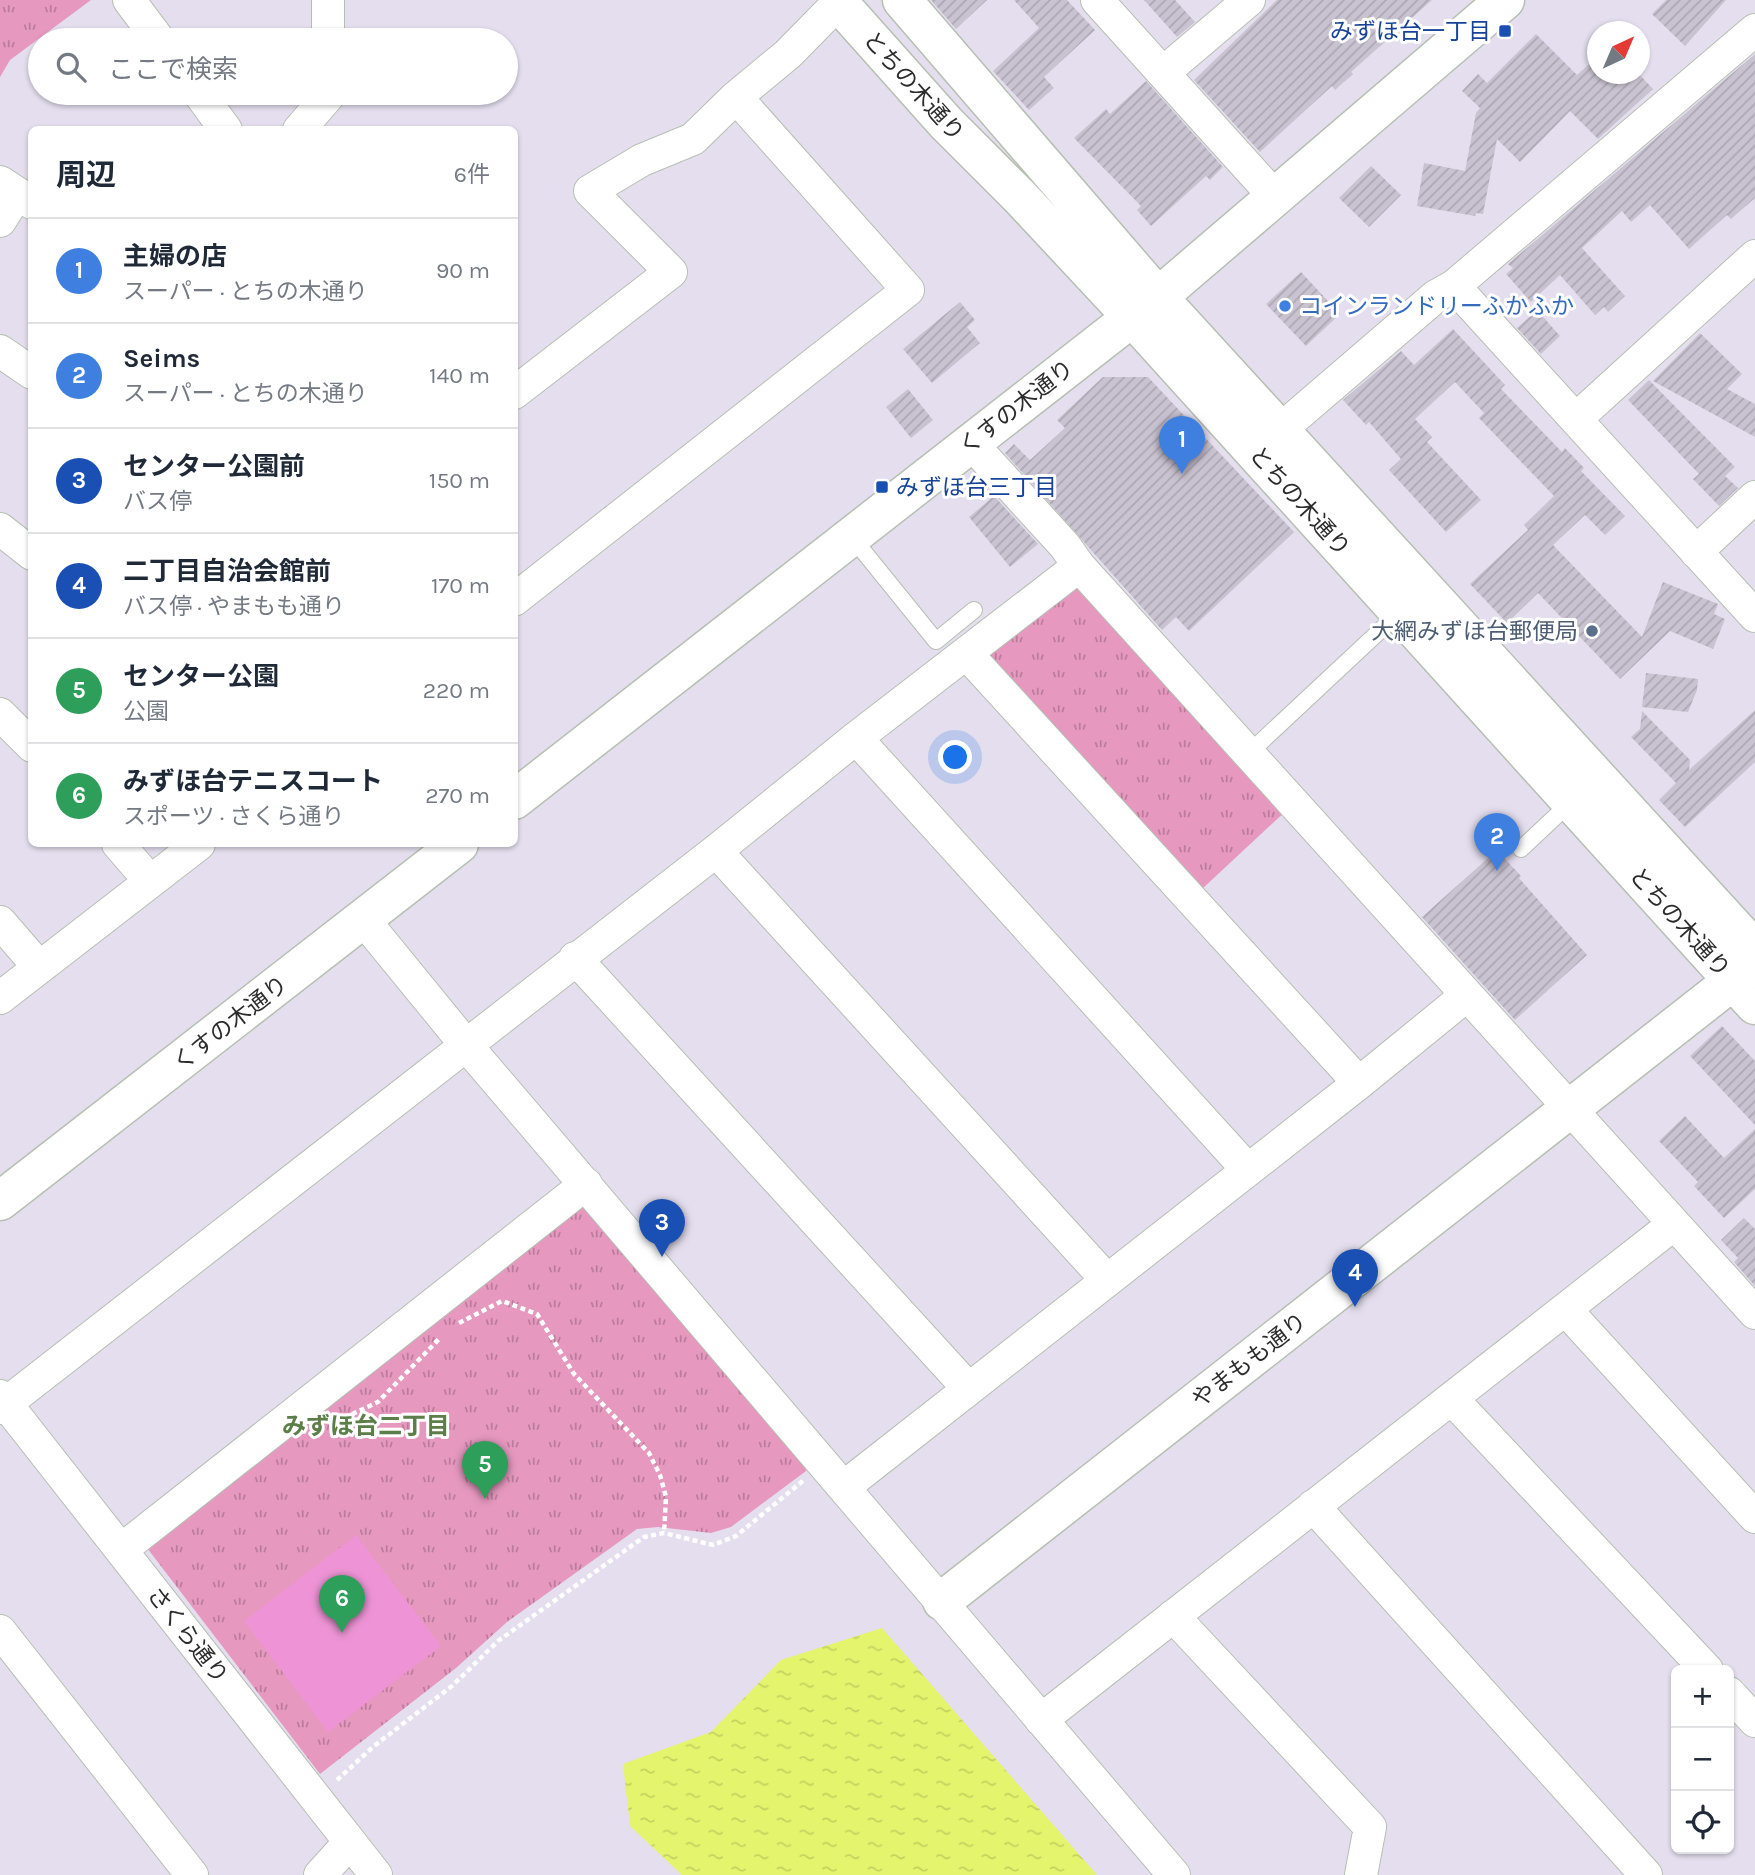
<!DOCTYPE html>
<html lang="ja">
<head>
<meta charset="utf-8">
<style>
  body { margin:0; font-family:Karla,"Noto Sans JP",sans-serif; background:#f6f6f7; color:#1f2937 }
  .controls { position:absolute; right:21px; bottom:21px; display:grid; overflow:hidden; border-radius:10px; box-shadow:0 2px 5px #0004 }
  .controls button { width:63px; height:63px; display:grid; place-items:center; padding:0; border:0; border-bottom:2px solid #e0e1e3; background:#fff; color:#1f2937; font:35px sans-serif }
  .compass { position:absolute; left:1587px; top:21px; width:63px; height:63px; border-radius:50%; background:#fff; box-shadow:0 2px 5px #0004; rotate:44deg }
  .you { position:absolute; left:956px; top:758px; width:24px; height:24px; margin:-18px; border:5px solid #fff; border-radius:50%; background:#1a73e8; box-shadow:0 0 0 10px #1a73e833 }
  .badge { display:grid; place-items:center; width:46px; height:46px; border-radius:50%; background:#2563eb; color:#fff; font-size:23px; font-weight:700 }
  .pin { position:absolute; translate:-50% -58px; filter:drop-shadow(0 2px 4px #0008) }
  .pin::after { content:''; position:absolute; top:37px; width:24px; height:21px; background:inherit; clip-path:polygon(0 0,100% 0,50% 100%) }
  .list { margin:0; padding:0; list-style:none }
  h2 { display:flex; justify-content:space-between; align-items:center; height:91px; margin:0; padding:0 28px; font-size:30px }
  h2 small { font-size:23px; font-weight:400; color:#747a83 }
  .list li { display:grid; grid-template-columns:46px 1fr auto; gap:21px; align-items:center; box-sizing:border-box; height:105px; padding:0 28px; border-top:2px solid #e0e1e3 }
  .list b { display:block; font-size:26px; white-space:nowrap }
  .list p { margin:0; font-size:23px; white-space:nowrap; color:#747a83 }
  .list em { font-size:23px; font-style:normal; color:#747a83 }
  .icon { flex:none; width:38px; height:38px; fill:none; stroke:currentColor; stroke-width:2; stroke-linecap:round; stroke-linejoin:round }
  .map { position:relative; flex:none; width:1755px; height:1875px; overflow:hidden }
  .search { position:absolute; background:#fff; box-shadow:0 2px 5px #0004; left:28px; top:28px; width:490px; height:77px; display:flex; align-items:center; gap:18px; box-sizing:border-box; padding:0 24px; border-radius:38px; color:#747a83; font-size:26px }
  .panel { position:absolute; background:#fff; box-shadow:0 2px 5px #0004; left:28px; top:126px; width:490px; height:721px; border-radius:10px }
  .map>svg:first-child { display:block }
</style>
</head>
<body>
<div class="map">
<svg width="1755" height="1875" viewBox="0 0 1755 1875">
  <defs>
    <pattern id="grass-tufts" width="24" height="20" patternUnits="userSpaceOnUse" patternTransform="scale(1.75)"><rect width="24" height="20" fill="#e698bf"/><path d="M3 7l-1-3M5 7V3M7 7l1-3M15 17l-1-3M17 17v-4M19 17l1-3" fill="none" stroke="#bb7c9b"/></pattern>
    <pattern id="water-ripples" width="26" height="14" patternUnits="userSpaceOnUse" patternTransform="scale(1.75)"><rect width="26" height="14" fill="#e5f46d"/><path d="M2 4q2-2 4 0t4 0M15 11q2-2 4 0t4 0" fill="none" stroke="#c5d15f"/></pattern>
    <pattern id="building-hatch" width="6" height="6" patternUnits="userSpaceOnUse" patternTransform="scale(1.75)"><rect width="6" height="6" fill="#c9c2d0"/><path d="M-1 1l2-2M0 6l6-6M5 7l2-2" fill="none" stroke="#ada7b3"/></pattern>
  </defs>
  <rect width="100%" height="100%" fill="#e4deee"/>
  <!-- grass -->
  <path fill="url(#grass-tufts)" d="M 0,0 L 91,0 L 10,60 L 0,77 Z
    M 1083,581 L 1289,808 L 1202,889 L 987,654 Z
    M 576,1203 L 591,1205 L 804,1455 L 806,1471 L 731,1527 L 711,1533 L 658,1527 L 637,1529 L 507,1622 L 456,1668 L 320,1774 L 144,1544 Z"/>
  <!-- pitch -->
  <path fill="#ee94d6" d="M 356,1535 L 441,1646 L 328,1732 L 244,1621 Z"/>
  <!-- water -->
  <path fill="url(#water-ripples)" d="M 882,1628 L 1097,1875 L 682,1875 L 630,1826 L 623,1764 L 711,1732 L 781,1660 Z"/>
  <!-- building -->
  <path fill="url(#building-hatch)" d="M 931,0 L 987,0 L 956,29 Z
    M 1014,0 L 1067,0 L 1095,30 L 1044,77 L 1054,88 L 1029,110 L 993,71 L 1039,28 Z
    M 1144,0 L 1175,0 L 1195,22 L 1177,37 Z
    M 1277,0 L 1432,0 L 1351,72 L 1353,74 L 1335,90 L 1332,86 L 1260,152 L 1194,80 Z
    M 1666,0 L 1726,0 L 1685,46 L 1652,14 Z
    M 1536,34 L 1577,75 L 1598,56 L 1598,74 L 1639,74 L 1653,89 L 1598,139 L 1570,111 L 1520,162 L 1497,139 L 1483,214 L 1476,213 L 1475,216 L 1417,206 L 1424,163 L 1465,171 L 1476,113 L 1480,108 L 1462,91 L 1478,74 L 1487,83 Z
    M 1755,54 L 1755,198 L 1731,219 L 1727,215 L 1689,249 L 1650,205 L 1631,222 L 1622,211 L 1582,248 L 1625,296 L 1608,312 L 1604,307 L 1595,315 L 1560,275 L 1531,302 L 1506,274 L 1513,268 L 1508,264 Z
    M 1146,81 L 1223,167 L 1210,180 L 1206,176 L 1151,226 L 1137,210 L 1141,206 L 1074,138 L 1106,109 L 1110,114 Z
    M 1371,166 L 1401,195 L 1369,227 L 1339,198 Z
    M 1301,272 L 1340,314 L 1306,346 L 1266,304 Z
    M 960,302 L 975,320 L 967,327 L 980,343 L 932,383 L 903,349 Z
    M 1537,310 L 1560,336 L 1541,354 L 1517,328 Z
    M 1453,329 L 1505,385 L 1501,389 L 1562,452 L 1565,448 L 1584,468 L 1581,471 L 1625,516 L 1605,535 L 1585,515 L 1553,545 L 1642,637 L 1663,582 L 1718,604 L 1714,614 L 1725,619 L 1713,649 L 1670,631 L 1620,679 L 1538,593 L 1507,623 L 1470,584 L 1528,530 L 1524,525 L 1554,496 L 1479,418 L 1484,413 L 1455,382 L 1415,419 L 1432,437 L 1427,442 L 1481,500 L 1446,532 L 1389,470 L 1401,459 L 1369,422 L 1366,425 L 1343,400 L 1401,351 L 1414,365 Z
    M 1700,333 L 1742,374 L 1727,389 L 1755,404 L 1755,437 L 1653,381 Z
    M 1103,377 L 1148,377 L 1294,532 L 1189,631 L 1176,617 L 1162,630 L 1005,453 L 1014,444 L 1030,460 L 1065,428 L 1057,420 Z
    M 1649,380 L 1735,467 L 1725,476 L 1738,488 L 1719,506 L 1693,479 L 1699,474 L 1628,400 Z
    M 908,389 L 933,420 L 911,438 L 886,407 Z
    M 994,496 L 1038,544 L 1010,567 L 969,517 Z
    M 1646,673 L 1698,679 L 1697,690 L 1688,712 L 1642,707 Z
    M 1755,710 L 1755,762 L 1685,827 L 1659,800 L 1676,783 L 1631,737 L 1640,729 L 1642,711 L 1690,760 L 1689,770 Z
    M 1497,850 L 1521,876 L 1519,878 L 1587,955 L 1515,1020 L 1422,917 Z
    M 1722,1026 L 1755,1061 L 1755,1125 L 1690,1056 Z
    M 1685,1116 L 1724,1158 L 1755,1129 L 1755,1189 L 1724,1218 L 1694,1186 L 1698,1182 L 1659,1141 Z
    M 1744,1218 L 1755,1229 L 1755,1286 L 1734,1262 L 1738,1258 L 1721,1240 Z"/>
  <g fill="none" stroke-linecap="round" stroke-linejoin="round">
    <!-- lane casing -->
    <g stroke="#b6c0b2" stroke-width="18">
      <path id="lane" d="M 851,536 L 936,641 L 974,610
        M 1249,753 L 1400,612
        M 1521,849 L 1571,802"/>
    </g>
    <!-- street casing -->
    <g stroke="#b6c0b2" stroke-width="34">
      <path id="street" d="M 129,0 L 159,40
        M 1097,0 L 1275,197
        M 328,40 L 328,0
        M 1163,73 L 1249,0
        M 199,93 L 226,130
        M 299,130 L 329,95 L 329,93
        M 0,182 L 32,203
        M 0,221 L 17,194
        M 1454,286 L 1755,616
        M 0,351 L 32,373
        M 514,393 L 671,272 L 590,191 L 642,160 L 693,139 L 736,97 L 788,54 L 841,0
        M 1576,419 L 1755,256
        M 1280,430 L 1436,296 L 1454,286 L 1755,30
        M 971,443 L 1065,546 L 1079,566 L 1755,1313
        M 0,529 L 32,554
        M 1696,552 L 1755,497
        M 514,600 L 908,290 L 736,97
        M 966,653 L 1359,1083
        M 0,714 L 32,746
        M 856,738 L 1248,1170
        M 118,844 L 150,881
        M 716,851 L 1107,1280
        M 363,919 L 466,1045 L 1174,1875
        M 0,922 L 39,967
        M 575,958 L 968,1388
        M 0,998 L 199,844
        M 1566,1310 L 1755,1517
        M 0,1396 L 376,1875
        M 1452,1399 L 1707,1670
        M 0,1408 L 716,851 L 856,738 L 1079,566
        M 844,1487 L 1359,1083 L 1467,995
        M 1313,1506 L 1646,1875
        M 121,1550 L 586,1184
        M 1173,1616 L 1370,1827 L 1361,1875
        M 0,1631 L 192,1875
        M 1729,1693 L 1755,1721
        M 1041,1720 L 1674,1224
        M 320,1875 L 350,1842"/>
    </g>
    <!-- secondary casing -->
    <g stroke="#b6c0b2" stroke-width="41">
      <path id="secondary" d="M 902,0 L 1158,297 L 1755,950
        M 839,3 L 946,123 L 1020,197 L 1132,317 L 1755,1005
        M 514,800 L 1158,297 L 1505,0
        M 0,1201 L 459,844
        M 942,1601 L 1753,965"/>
    </g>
    <!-- path -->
    <path stroke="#fff" stroke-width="4.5" stroke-dasharray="5 3.5" stroke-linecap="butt" d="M 459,1323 L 502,1301 L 537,1314 L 574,1374 L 649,1453 L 660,1475 L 666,1497 L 664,1533
      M 329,1425 L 378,1402 L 439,1339
      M 337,1780 L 374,1746 L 452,1686 L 498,1641 L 644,1537 L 664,1533 L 713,1545 L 736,1536 L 804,1480"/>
    <!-- lane -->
    <use href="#lane" stroke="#fff" stroke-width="16"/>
    <!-- street -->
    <use href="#street" stroke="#fff" stroke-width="32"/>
    <!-- secondary -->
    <use href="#secondary" stroke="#fff" stroke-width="38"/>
  </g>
  <!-- markers -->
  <g fill="#1a4fb4" stroke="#fff" stroke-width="2.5">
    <rect x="1498" y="24" width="14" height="14" rx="3.5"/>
    <rect x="875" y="480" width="14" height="14" rx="3.5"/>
  </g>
  <circle fill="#3f7fe0" stroke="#fff" stroke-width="2.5" cx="1285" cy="306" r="7"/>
  <circle fill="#5c6f8a" stroke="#fff" stroke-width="2.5" cx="1592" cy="631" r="7"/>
  <g text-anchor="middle" stroke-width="6" stroke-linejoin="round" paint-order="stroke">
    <!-- transit labels -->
    <g font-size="23" fill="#164399" stroke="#fff" text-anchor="end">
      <text x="1491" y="39">みずほ台一丁目</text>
      <text x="896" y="495" text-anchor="start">みずほ台三丁目</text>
    </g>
    <!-- street labels -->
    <g font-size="23" fill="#2c2c2c" stroke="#fff">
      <text transform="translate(914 86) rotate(48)" y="8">とちの木通り</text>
      <text transform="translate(1016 407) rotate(-38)" y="8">くすの木通り</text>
      <text transform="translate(1300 501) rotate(48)" y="8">とちの木通り</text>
      <text transform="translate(1680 922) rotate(48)" y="8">とちの木通り</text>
      <text transform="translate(230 1023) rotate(-38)" y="8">くすの木通り</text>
      <text transform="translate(1249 1360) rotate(-38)" y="8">やまもも通り</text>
      <text transform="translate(188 1635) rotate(52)" y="8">さくら通り</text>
    </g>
    <!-- shop labels -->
    <g font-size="23" fill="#366cbe" stroke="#fff" text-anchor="start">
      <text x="1299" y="314">コインランドリーふかふか</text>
    </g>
    <!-- service labels -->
    <g font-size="23" fill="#4e5e75" stroke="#fff" text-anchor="end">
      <text x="1578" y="639">大網みずほ台郵便局</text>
    </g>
    <!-- neighbourhood labels -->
    <g font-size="24" font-weight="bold" fill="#5c7f4a" stroke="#fff">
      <text x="366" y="1434">みずほ台二丁目</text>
    </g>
  </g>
</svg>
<div class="controls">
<button>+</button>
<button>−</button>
<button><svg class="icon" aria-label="locate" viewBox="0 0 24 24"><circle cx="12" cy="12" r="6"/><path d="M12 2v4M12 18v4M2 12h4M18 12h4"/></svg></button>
</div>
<svg class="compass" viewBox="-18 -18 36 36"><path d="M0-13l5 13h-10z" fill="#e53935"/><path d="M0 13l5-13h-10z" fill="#747a83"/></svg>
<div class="you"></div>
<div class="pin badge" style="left:1182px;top:474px;background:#3f7fe0">1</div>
<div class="pin badge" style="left:1497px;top:871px;background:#3f7fe0">2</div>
<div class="pin badge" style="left:662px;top:1257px;background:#1a4fb4">3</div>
<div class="pin badge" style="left:1355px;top:1307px;background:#1a4fb4">4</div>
<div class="pin badge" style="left:485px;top:1499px;background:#2e9e5b">5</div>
<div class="pin badge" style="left:342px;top:1633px;background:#2e9e5b">6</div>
<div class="search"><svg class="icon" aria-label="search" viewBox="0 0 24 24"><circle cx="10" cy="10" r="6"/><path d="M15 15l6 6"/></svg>ここで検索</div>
<section class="panel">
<h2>周辺<small>6件</small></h2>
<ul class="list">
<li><span class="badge" style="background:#3f7fe0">1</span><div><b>主婦の店</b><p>スーパー · とちの木通り</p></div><em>90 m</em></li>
<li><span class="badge" style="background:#3f7fe0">2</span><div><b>Seims</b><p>スーパー · とちの木通り</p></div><em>140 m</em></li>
<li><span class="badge" style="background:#1a4fb4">3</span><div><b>センター公園前</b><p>バス停</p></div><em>150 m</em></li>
<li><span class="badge" style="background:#1a4fb4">4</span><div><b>二丁目自治会館前</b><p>バス停 · やまもも通り</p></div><em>170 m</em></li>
<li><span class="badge" style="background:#2e9e5b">5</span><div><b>センター公園</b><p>公園</p></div><em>220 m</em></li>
<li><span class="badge" style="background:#2e9e5b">6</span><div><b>みずほ台テニスコート</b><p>スポーツ · さくら通り</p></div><em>270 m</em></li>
</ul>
</section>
</div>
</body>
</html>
